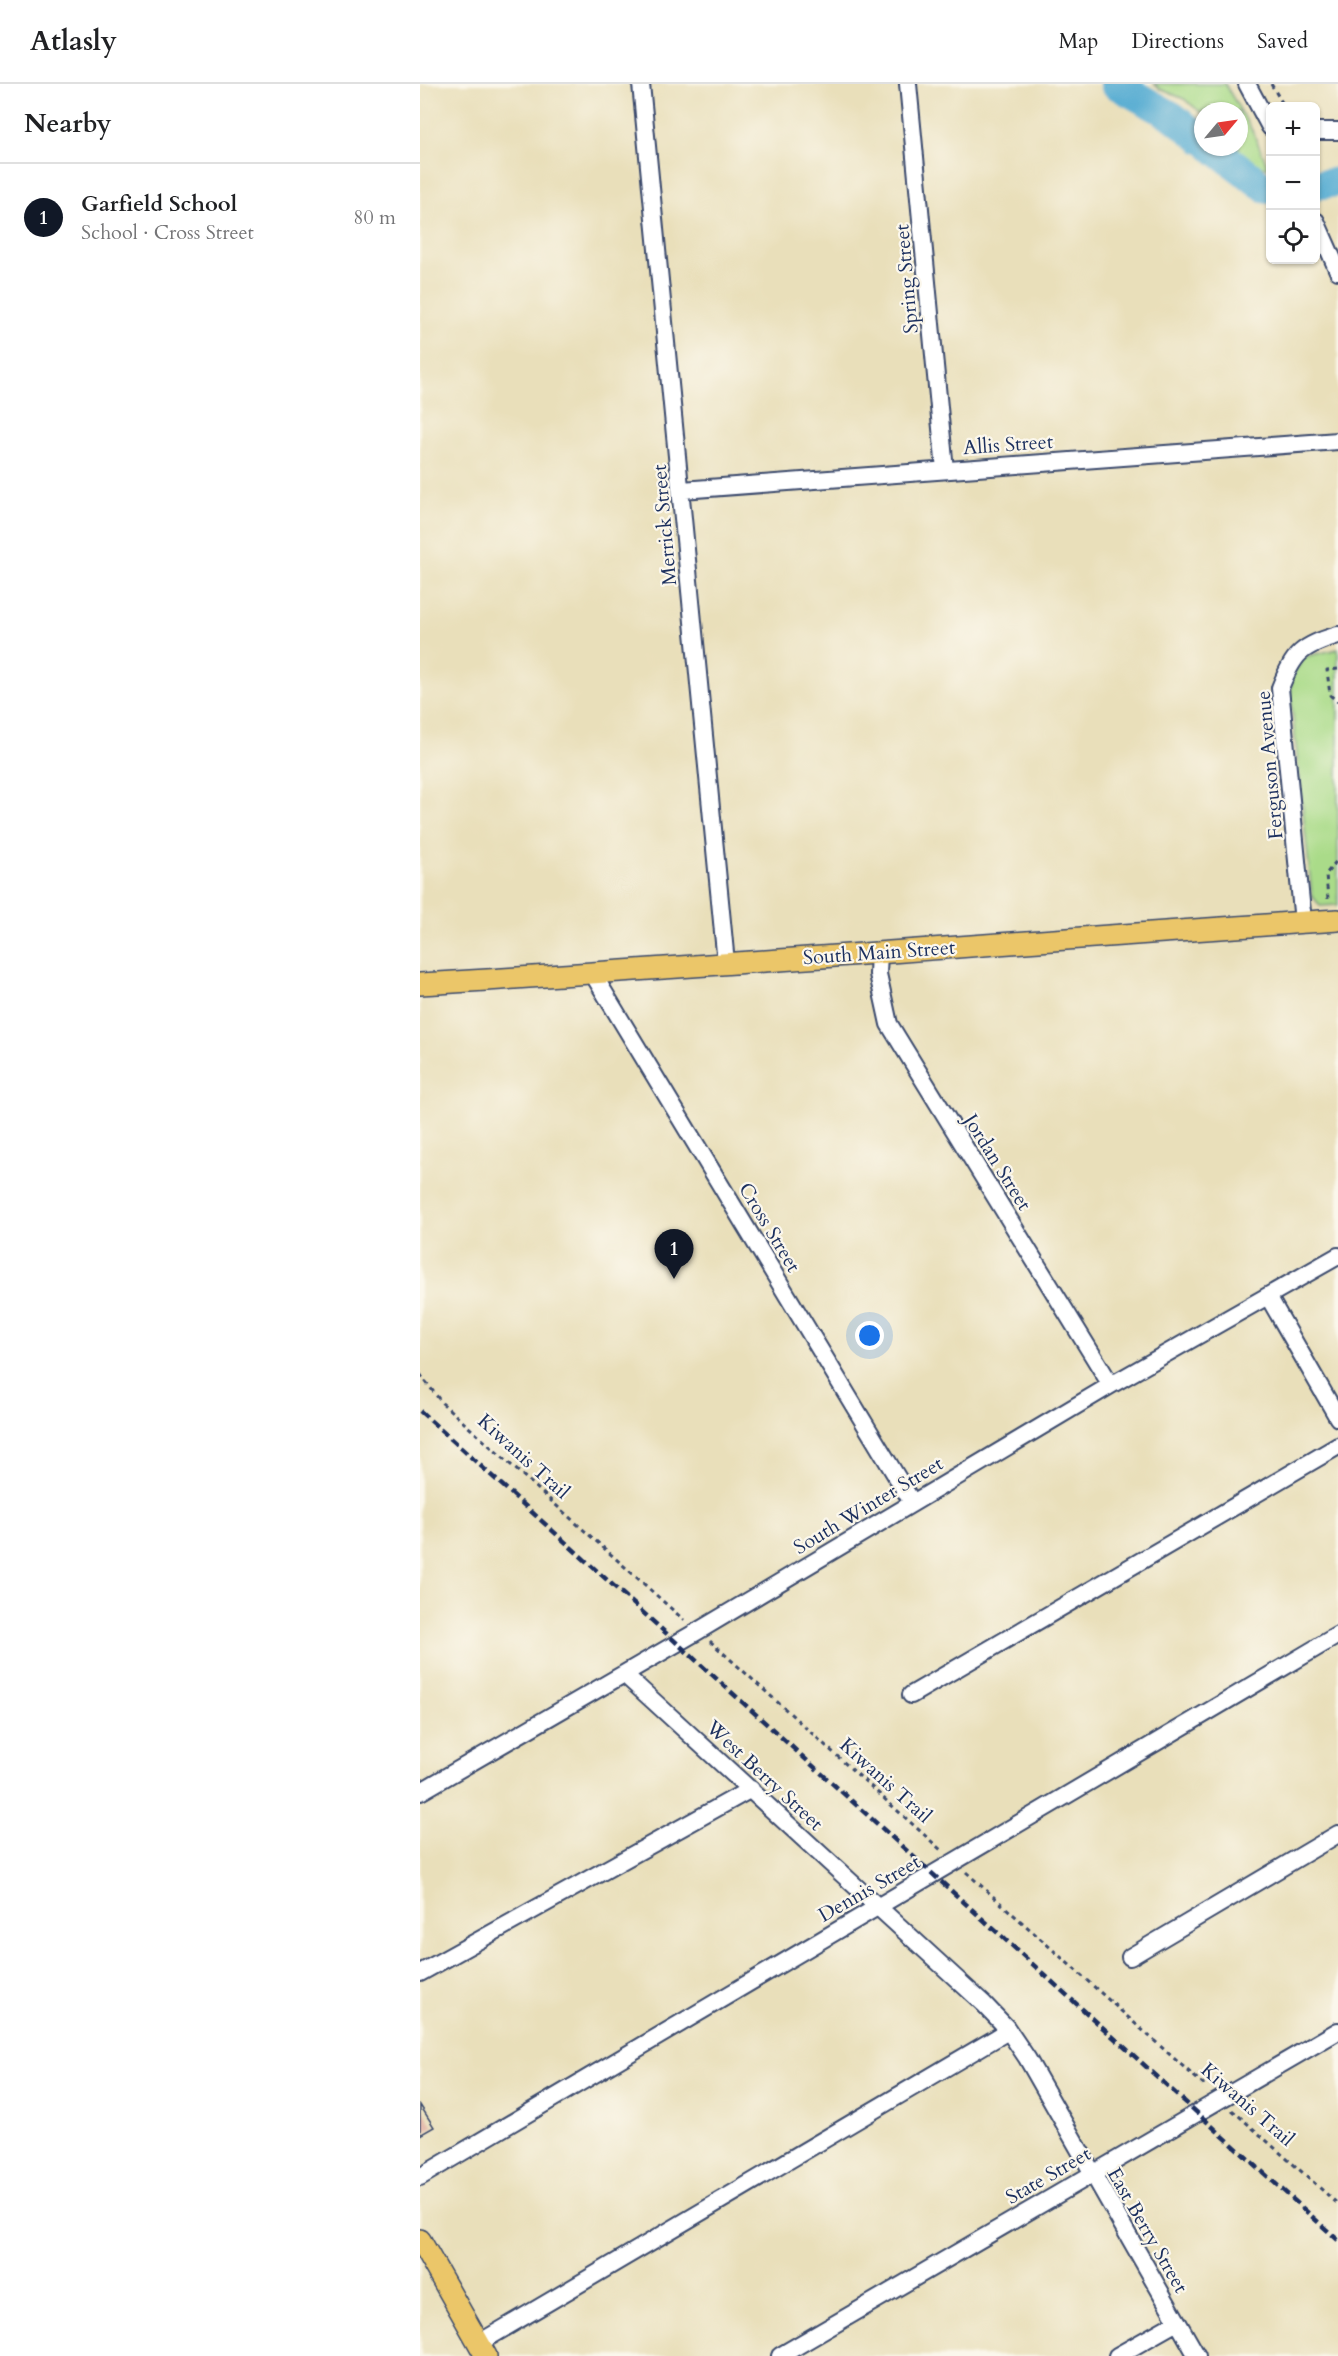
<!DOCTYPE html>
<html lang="en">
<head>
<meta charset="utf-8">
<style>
  body { margin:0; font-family:Cardo,serif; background:#f6f6f6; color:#202124 }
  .controls { position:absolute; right:18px; top:18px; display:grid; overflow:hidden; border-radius:9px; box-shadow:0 2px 4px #0004 }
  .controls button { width:54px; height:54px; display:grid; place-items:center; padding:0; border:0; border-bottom:2px solid #e0e0e0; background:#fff; color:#202124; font:30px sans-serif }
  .compass { position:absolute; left:774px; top:18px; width:54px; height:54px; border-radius:50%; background:#fff; box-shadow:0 2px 4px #0004; rotate:61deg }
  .you { position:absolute; left:450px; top:1252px; width:21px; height:21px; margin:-15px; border:4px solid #fff; border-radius:50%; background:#1a73e8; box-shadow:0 0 0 9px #1a73e833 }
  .badge { display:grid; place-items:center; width:39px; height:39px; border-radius:50%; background:#111827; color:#fff; font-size:20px; font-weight:700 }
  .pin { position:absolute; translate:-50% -50px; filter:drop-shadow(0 2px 3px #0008) }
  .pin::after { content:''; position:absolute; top:32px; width:21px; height:18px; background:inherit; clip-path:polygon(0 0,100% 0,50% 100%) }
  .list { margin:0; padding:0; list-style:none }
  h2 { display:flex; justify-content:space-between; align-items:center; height:78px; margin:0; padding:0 24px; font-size:26px }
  h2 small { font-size:20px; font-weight:400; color:#757577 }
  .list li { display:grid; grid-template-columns:39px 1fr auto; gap:18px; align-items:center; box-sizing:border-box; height:108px; padding:0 24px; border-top:2px solid #e0e0e0 }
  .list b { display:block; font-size:22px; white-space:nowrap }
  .list p { margin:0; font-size:20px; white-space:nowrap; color:#757577 }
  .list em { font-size:20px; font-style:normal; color:#757577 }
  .icon { flex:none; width:33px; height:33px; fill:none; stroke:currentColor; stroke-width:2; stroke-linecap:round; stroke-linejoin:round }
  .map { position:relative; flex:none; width:918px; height:2272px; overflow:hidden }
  header { display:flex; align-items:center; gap:36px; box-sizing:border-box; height:84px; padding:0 30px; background:#fff; border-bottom:2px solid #e0e0e0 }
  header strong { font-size:28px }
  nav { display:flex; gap:33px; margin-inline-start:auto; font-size:21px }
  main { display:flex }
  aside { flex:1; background:#fff }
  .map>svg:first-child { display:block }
</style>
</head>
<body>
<header>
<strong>Atlasly</strong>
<nav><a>Map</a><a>Directions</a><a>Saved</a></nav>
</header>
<main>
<aside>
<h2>Nearby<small></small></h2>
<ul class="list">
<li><span class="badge">1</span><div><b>Garfield School</b><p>School · Cross Street</p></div><em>80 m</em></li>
</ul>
</aside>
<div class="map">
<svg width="918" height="2272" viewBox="0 0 918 2272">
  <rect width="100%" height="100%" fill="#fbf7ec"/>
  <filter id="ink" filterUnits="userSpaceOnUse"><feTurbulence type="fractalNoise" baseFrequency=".0167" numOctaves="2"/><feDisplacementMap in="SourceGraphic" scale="12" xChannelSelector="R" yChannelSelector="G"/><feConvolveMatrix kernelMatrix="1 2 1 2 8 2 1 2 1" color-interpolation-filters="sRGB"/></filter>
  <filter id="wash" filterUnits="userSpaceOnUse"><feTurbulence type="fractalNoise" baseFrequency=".008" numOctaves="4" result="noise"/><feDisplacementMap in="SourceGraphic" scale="24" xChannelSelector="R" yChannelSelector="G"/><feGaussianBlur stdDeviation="1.35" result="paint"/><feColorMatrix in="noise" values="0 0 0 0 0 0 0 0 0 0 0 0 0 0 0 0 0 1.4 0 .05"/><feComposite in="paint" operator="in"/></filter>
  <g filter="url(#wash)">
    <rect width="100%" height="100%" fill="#e9dfba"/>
    <!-- green -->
    <path fill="#aadb89" stroke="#628574" stroke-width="1.5" d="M 734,0 L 805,0 L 833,48 L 848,83 L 831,82 L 816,63 L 819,63 L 819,27 L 783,27 L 783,30 L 764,15 L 740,5 Z
      M 918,565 L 918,821 L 900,822 L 892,811 L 871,615 L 871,594 L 884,573 Z"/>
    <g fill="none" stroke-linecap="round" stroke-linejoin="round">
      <!-- river -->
      <path stroke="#55acd2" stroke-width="30" d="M 695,0 L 752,32 L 783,56
        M 792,63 L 847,105 L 850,105
        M 896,101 L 918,98"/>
    </g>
    <g id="blocks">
      <!-- building -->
      <path fill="#dfaa9a" d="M 0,2021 L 14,2043 L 0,2051 Z"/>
    </g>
  </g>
  <g filter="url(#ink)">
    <use href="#blocks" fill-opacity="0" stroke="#3a496c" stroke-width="1.5"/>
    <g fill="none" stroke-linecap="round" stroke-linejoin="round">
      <!-- minor casing -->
      <g stroke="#3a496c" stroke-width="20">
        <path id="minor" d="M 221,0 L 306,879
          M 488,0 L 525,386
          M 827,0 L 850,43
          M 896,47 L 918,47
          M 896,137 L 918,187
          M 262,406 L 918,357
          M 883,838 L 860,604 C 874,569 881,562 918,551
          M 459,867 L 458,890 L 469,940 L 691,1301
          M 173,890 L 492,1418
          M 848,1212 L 918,1334
          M 204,1590 L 564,1920 L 586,1943 L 607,1974 L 777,2272
          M 491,1611 L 918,1362
          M 0,1708 L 278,1547 L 691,1301 L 918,1172
          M 710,1873 L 918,1750
          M 0,1889 L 331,1705
          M 0,2093 L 918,1551
          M 59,2259 L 588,1947
          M 360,2272 L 918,1947
          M 697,2272 L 757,2238"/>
      </g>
      <!-- major casing -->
      <g stroke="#3a496c" stroke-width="24">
        <path id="major" d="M 0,900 C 306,882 612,856 918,836
          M 0,2156 L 66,2272"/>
      </g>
      <!-- path -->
      <path stroke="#3a496c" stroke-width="3" stroke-dasharray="4.5 4.5" stroke-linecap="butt" d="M 851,0 L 864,22
        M 918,585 L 907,586 L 910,611 L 918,618
        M 908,815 L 906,790 L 918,775
        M 0,1290 L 22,1319 L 264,1536
        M 290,1557 L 521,1766
        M 546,1788 L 787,2004
        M 812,2026 L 918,2120"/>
      <!-- minor -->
      <use href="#minor" stroke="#fff" stroke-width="16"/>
      <!-- major -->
      <use href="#major" stroke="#ebc669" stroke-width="21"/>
      <!-- rail -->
      <path stroke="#1b2f5e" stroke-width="4.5" stroke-dasharray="9 4.5" stroke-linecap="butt" d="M 0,1327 L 918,2156"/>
    </g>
  </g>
  <g text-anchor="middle" stroke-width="4.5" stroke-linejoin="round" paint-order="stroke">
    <!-- street labels -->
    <g font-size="20" fill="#1b2f5e" stroke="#fbf7ec">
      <text transform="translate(486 195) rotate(-95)" y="7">Spring Street</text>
      <text transform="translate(588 360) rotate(-4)" y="7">Allis Street</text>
      <text transform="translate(244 441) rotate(-95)" y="7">Merrick Street</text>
      <text transform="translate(849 681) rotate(-95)" y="7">Ferguson Avenue</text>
      <text transform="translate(459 868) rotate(-4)" y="7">South Main Street</text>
      <text transform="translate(578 1078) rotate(58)" y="7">Jordan Street</text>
      <text transform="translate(350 1143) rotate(59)" y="7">Cross Street</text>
      <text transform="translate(104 1372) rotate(42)" y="7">Kiwanis Trail</text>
      <text transform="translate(448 1421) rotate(-31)" y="7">South Winter Street</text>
      <text transform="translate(345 1691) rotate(43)" y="7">West Berry Street</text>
      <text transform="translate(466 1696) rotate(42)" y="7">Kiwanis Trail</text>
      <text transform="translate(449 1804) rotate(-30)" y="7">Dennis Street</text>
      <text transform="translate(828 2020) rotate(41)" y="7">Kiwanis Trail</text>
      <text transform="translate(628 2091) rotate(-30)" y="7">State Street</text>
      <text transform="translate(728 2146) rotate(60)" y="7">East Berry Street</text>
    </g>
  </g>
</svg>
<div class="controls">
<button>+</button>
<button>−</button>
<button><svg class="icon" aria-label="locate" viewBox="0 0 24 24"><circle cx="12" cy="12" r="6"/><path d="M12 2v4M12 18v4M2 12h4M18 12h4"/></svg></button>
</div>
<svg class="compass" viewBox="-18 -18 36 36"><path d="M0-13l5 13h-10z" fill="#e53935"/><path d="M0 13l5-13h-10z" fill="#757577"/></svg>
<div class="you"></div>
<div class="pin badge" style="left:254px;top:1195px">1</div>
</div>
</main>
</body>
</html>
